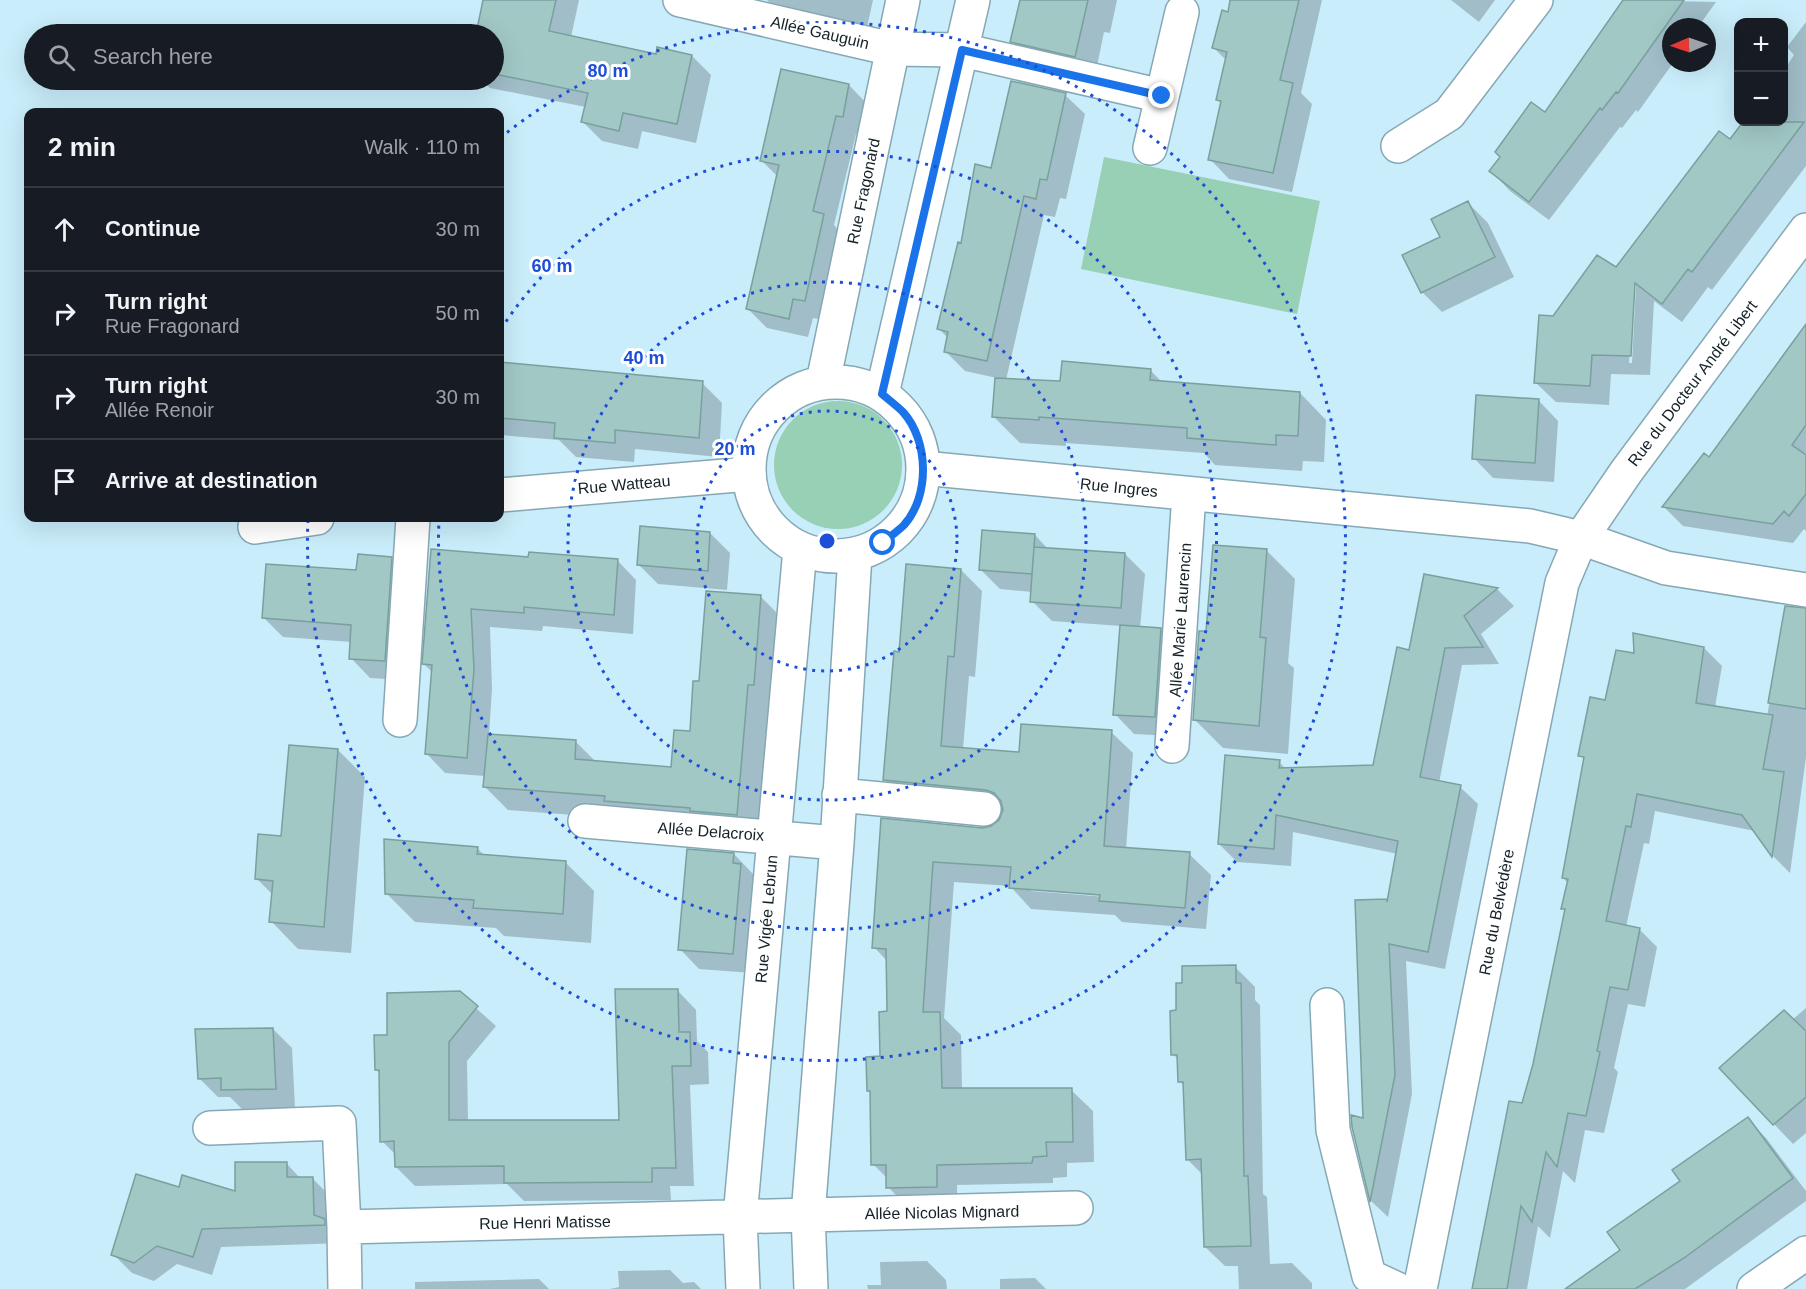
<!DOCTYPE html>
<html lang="en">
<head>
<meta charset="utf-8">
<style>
  body { margin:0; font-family:Arial,sans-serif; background:#20242c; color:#f1f3f6 }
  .controls { position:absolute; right:18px; top:18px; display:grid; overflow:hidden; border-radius:12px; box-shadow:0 6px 24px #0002 }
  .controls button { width:54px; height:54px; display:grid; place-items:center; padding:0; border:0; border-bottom:2px solid #363941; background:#171b24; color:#f1f3f6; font:30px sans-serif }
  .compass { position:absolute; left:1662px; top:18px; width:54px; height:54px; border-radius:50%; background:#171b24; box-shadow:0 6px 24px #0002; rotate:268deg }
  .stop { position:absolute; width:18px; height:18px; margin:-14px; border:4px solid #1a73e8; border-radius:50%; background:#fff }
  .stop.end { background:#1a73e8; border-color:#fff; box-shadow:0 2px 6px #0008 }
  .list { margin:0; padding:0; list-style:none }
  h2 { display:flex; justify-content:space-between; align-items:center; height:78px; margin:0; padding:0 24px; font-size:26px }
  h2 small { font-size:20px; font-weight:400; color:#9ea1a6 }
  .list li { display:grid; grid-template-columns:39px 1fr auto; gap:18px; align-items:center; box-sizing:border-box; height:84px; padding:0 24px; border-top:2px solid #363941 }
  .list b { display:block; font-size:22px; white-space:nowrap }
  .list p { margin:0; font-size:20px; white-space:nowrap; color:#9ea1a6 }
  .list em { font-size:20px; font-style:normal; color:#9ea1a6 }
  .icon { flex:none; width:33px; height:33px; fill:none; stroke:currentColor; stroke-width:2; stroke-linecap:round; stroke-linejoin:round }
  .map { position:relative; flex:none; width:1806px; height:1289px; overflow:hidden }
  .search { position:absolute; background:#171b24; box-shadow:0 6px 24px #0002; left:24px; top:24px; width:480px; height:66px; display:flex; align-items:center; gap:15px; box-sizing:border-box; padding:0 21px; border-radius:33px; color:#9ea1a6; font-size:22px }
  .panel { position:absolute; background:#171b24; box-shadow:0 6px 24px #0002; left:24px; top:108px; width:480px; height:414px; border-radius:12px }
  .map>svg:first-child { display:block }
</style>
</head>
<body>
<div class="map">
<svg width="1806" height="1289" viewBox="0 0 1806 1289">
  <rect width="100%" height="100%" fill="#c9edfa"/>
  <!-- green -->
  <path fill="#97d0b4" d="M 1104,157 L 1320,201 L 1297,314 L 1081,269 Z
    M774 465a64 64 0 1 1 128 0a64 64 0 1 1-128 0Z"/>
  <!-- shadow -->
  <path fill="#0003" fill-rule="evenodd" d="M 484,0 L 579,0 L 571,37 L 657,56 L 692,56 L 711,75 L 696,143 L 642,131 L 638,149 L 602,141 L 583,122 L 586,107 L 490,88 L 481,80 L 494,80 L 494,34 L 478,34 Z
    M 767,0 L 873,0 L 866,32 L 780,13 Z
    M 1036,0 L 1117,0 L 1110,33 L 1104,32 L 1095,76 L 1032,61 L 1012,41 Z
    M 1232,0 L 1322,0 L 1301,93 L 1312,104 L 1292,192 L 1229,179 L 1210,159 L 1222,104 L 1217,100 L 1226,60 L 1214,48 Z
    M 1451,0 L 1495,0 L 1479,22 Z
    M 1625,0 L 1716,2 L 1698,27 L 1671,27 L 1673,63 L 1638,112 L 1636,110 L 1622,128 L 1620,127 L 1549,220 L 1510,191 L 1491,171 L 1545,114 Z
    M 1806,22 L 1806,166 L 1712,290 L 1708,287 L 1682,322 L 1654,301 L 1650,375 L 1611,374 L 1609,405 L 1556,402 L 1536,383 L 1553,318 L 1616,269 L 1745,122 L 1784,122 L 1784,70 L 1794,55 L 1787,47 ZM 1633,285 L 1636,285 L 1632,363 L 1629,363 Z
    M 849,85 L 868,105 L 862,136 L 856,134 L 834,225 L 843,235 L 824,320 L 813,318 L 808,337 L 767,328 L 748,309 L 778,177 L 762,161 Z
    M 1065,95 L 1085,114 L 1066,199 L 1060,198 L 1055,217 L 1044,215 L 1006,380 L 1061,383 L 1150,370 L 1162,382 L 1300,393 L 1326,420 L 1324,462 L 1303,461 L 1302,471 L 1215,465 L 1204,453 L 1066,443 L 1066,446 L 1020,443 L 993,416 L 997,378 L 965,371 L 945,351 L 948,338 L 939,329 L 962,244 L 992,169 Z
    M 1468,203 L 1488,223 L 1514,277 L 1442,312 L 1422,292 L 1442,238 Z
    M 1806,327 L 1806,531 L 1804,529 L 1793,543 L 1683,526 L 1664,507 L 1709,459 Z
    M 500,363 L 702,383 L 722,403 L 719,457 L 635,449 L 634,462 L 576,457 L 559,440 L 500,435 Z
    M 1539,401 L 1558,421 L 1554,482 L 1493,478 L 1474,458 Z
    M 710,533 L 730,553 L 727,590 L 658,584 L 638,564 Z
    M 1035,535 L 1049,550 L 1125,554 L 1145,574 L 1140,628 L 1161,629 L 1180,649 L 1174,736 L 1134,734 L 1115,714 L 1121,626 L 1052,621 L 1032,601 L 1033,592 L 1000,589 L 980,569 Z
    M 432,550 L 530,559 L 617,560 L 636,580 L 633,634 L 543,626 L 542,631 L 490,627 L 492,689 L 489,735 L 576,742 L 596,762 L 672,769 L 691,732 L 700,683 L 760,596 L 784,620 L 760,838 L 625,819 L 508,810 L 484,786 L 485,776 L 445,773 L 426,753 L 433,673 L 424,664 Z
    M 1266,550 L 1295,579 L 1288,663 L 1294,668 L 1288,754 L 1223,748 L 1194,719 L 1207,633 Z
    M 391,558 L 411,578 L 404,680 L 370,678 L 351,658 L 352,642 L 283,637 L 263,617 L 357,572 Z
    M 961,570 L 982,591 L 975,677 L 969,676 L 963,749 L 1020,753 L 1111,732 L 1133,753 L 1126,849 L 1189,854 L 1211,875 L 1206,929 L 1122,922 L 1115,915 L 1031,909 L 1010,886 L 954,882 L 944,1018 L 961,1035 L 962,1090 L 1071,1090 L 1093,1111 L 1094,1162 L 1067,1163 L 1067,1177 L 1053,1178 L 1053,1183 L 957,1185 L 957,1208 L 909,1208 L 888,1187 L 888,1179 L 873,1164 L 872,1093 L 869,1090 L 881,1058 L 888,1013 L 887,961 L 874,947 L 883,820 L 983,829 L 992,828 L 1000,821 L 1004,811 L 906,801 L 885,780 L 901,654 ZM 1031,888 L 1107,894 L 1107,897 L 1031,891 Z
    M 1425,576 L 1497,589 L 1514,606 L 1481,634 L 1499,664 L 1462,665 L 1439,783 L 1460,787 L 1478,804 L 1445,969 L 1406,961 L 1412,1094 L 1388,1217 L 1371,1201 L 1353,1127 L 1365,1119 L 1387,900 L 1389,902 L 1398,854 L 1293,832 L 1291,866 L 1237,862 L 1219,844 L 1279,762 L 1287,770 L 1375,767 L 1410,652 Z
    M 1784,624 L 1806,628 L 1806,757 L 1790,873 L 1773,856 L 1755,831 L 1655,811 L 1649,844 L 1644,843 L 1626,927 L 1639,929 L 1657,947 L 1645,1007 L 1628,1004 L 1614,1068 L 1618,1072 L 1604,1133 L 1585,1130 L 1575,1183 L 1563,1171 L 1550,1238 L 1538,1226 L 1527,1289 L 1472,1289 L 1534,1064 L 1566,911 L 1563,908 L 1568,883 L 1563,878 L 1585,760 L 1580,755 L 1606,702 L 1636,655 L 1704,648 L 1722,666 L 1715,707 L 1767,716 Z
    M 338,750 L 365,777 L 351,953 L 298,949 L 271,921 L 273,895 L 257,879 Z
    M 477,848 L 485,856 L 565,862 L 594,891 L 591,943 L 504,936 L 496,928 L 415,922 L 386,893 Z
    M 734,854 L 753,874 L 753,878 L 760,885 L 752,973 L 699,969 L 680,949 Z
    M 1235,967 L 1255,987 L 1255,1000 L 1260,1005 L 1263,1194 L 1267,1197 L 1270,1264 L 1292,1263 L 1312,1283 L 1312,1289 L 1239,1289 L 1238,1266 L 1225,1266 L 1205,1247 L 1203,1175 L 1187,1159 L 1185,1086 L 1179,1081 L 1179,1060 L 1173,1054 L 1178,1011 Z
    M 678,991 L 696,1010 L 697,1041 L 708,1052 L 709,1084 L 690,1085 L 694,1186 L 670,1186 L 671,1200 L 524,1201 L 507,1184 L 415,1186 L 396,1167 L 396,1155 L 382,1141 L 380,1073 L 376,1070 L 389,1036 L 459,993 L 496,1026 L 467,1061 L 468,1122 L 620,1121 Z
    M 1806,1008 L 1806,1133 L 1793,1144 L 1774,1124 L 1792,1020 Z
    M 273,1029 L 292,1048 L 295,1108 L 242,1109 L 230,1097 L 218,1097 L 199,1078 Z
    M 1747,1119 L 1766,1138 L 1806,1191 L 1806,1201 L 1685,1289 L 1581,1289 L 1622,1250 L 1682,1181 Z
    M 286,1163 L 301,1179 L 312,1178 L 331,1197 L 343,1243 L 221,1247 L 212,1275 L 177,1264 L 154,1281 L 132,1273 L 113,1254 L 180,1189 L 237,1194 Z
    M 927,1261 L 946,1280 L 947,1289 L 868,1289 L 867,1285 L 881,1285 L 880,1262 Z
    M 670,1270 L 683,1283 L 694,1282 L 701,1289 L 610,1289 L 619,1287 L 618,1271 Z
    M 1035,1278 L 1046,1289 L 1000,1289 L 1000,1279 Z
    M 539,1279 L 549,1289 L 415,1289 L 415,1282 Z"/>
  <!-- building -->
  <path fill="#a1c8c5" stroke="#7aa09e" stroke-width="1.5" d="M 483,0 L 556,0 L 549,31 L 656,54 L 657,47 L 692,55 L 677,124 L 623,113 L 619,131 L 581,122 L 588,93 L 494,74 L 494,34 L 476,34 Z
    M 1020,0 L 1088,0 L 1075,57 L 1010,42 Z
    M 1230,0 L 1299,0 L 1280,80 L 1293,83 L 1273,173 L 1208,160 L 1221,101 L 1216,100 L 1227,52 L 1212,48 L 1222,10 L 1228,12 Z
    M 1623,0 L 1684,0 L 1618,93 L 1616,92 L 1602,110 L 1600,108 L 1529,202 L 1489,171 L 1500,157 L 1495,152 L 1531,102 L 1545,112 Z
    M 781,69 L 849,84 L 843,117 L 836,116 L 813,211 L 824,214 L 805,301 L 793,299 L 789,319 L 746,309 L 779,165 L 760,161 Z
    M 1011,81 L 1066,93 L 1047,180 L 1040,179 L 1036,199 L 1024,196 L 987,361 L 944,352 L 948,332 L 937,329 L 958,242 L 961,243 L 975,164 L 991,168 Z
    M 1743,122 L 1804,122 L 1692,272 L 1688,269 L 1662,304 L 1635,283 L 1631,356 L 1592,355 L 1590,386 L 1534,383 L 1539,315 L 1553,316 L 1597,255 L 1616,267 L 1719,131 L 1730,139 Z
    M 1468,201 L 1495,257 L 1421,293 L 1402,255 L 1440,237 L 1431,219 Z
    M 1806,324 L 1806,425 L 1792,445 L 1806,455 L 1806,494 L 1789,516 L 1784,511 L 1773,524 L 1662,507 L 1704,453 L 1709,457 Z
    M 1062,361 L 1151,369 L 1150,380 L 1300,392 L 1298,436 L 1276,435 L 1276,445 L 1187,438 L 1187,428 L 1039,417 L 1039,420 L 992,417 L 995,378 L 1060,381 Z
    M 500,362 L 703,381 L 699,438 L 615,430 L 615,443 L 554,438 L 555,423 L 500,418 Z
    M 1476,395 L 1539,399 L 1535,463 L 1472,459 Z
    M 640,526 L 710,532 L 708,571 L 637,565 Z
    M 982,530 L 1035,534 L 1032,574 L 979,570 Z
    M 1213,545 L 1267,549 L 1260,637 L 1266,638 L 1259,726 L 1193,720 L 1199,631 L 1206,631 Z
    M 1034,547 L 1125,553 L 1121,608 L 1030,602 Z
    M 431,549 L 528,557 L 529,552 L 618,559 L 614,615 L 524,607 L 524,613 L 471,609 L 474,669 L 467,758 L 425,754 L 432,665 L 422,664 Z
    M 358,554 L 392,557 L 385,661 L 349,659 L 351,625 L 262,618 L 266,564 L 356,570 Z
    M 906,564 L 961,569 L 954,657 L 948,656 L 941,746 L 1019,752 L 1021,724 L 1112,730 L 1104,846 L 1190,852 L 1185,908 L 1099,901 L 1100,895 L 1009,888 L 1011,867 L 933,862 L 923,1012 L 940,1012 L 942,1088 L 1072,1088 L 1073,1142 L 1046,1142 L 1047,1156 L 1033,1157 L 1032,1163 L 937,1165 L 937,1187 L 886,1188 L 886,1165 L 871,1165 L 870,1091 L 867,1091 L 866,1057 L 880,1056 L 879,1012 L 887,1011 L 886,949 L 872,948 L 881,818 L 983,828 L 991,826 L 999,820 L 1003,810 L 1001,801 L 994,793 L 986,790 L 883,780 L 894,651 L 899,652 Z
    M 1424,574 L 1498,588 L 1464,616 L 1483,647 L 1445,648 L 1420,777 L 1461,785 L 1428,952 L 1389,944 L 1395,1075 L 1370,1202 L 1352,1127 L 1351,1115 L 1363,1118 L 1355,900 L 1387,899 L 1387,902 L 1398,841 L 1276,815 L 1274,849 L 1218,844 L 1225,755 L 1280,760 L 1279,768 L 1373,765 L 1397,647 L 1409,650 Z
    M 706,591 L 761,595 L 754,685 L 748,685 L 737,815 L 690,811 L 690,808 L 604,801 L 605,796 L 483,787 L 488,734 L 576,740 L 575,759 L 671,767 L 674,730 L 690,731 L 693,681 L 699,681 Z
    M 1785,606 L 1806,608 L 1806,709 L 1768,703 Z
    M 1120,625 L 1161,628 L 1155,717 L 1113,715 Z
    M 1633,633 L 1704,647 L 1696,703 L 1773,715 L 1763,769 L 1784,772 L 1772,857 L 1742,815 L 1637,794 L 1631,827 L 1626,826 L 1606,921 L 1640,928 L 1628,990 L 1610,987 L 1597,1051 L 1600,1052 L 1586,1116 L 1568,1113 L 1557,1167 L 1546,1152 L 1532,1222 L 1521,1206 L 1507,1289 L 1472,1289 L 1509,1101 L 1522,1103 L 1533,1064 L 1565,909 L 1561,909 L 1568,879 L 1562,878 L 1584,757 L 1578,756 L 1590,697 L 1605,700 L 1616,650 L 1634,653 Z
    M 289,745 L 338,749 L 324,927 L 269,922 L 273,881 L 255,879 L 258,834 L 281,836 Z
    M 384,839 L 478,847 L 477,854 L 566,861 L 563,914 L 473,908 L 474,900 L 385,894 Z
    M 687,849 L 734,853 L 733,863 L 741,864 L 733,954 L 678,950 Z
    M 1236,965 L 1236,983 L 1241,983 L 1244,1176 L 1248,1176 L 1251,1246 L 1204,1247 L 1201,1159 L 1186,1160 L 1183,1082 L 1178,1082 L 1177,1055 L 1171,1055 L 1170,1011 L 1176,1010 L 1176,983 L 1182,983 L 1182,966 Z
    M 615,989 L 678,989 L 679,1032 L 690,1032 L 691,1066 L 672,1066 L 676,1168 L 652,1168 L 652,1182 L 504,1183 L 504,1166 L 395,1167 L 394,1141 L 380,1142 L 379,1070 L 375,1070 L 374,1035 L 387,1035 L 387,993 L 460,991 L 478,1006 L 449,1042 L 449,1120 L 619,1120 Z
    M 1784,1010 L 1806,1031 L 1806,1097 L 1773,1125 L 1719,1068 Z
    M 273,1028 L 276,1089 L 221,1090 L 221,1078 L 198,1079 L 195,1029 Z
    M 1748,1117 L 1793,1178 L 1684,1258 L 1635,1289 L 1565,1289 L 1620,1250 L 1607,1232 L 1680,1181 L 1672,1170 Z
    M 235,1162 L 287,1162 L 287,1177 L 313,1177 L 314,1215 L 325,1219 L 325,1225 L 202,1229 L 193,1257 L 157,1246 L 134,1263 L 111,1255 L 136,1174 L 179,1187 L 182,1175 L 235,1191 Z"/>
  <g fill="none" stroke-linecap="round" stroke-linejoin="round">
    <!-- street casing -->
    <g stroke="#86a8b5" stroke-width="36">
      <path id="street" d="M 680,0 L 892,49 L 962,50 L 1162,96
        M 1398,146 L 1449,114 L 1536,0
        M 1150,148 L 1182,12
        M 823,382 L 903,0
        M749 469a87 87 0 1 1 174 0a87 87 0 1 1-174 0Z
        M 882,394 L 973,0
        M 923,468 L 1530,526 L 1581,538 L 1666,568 L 1806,590
        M 500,495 L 749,474
        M 255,527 L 317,518
        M 400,720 L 413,518
        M 1172,746 L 1189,494
        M 839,795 L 984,809
        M 585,821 L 837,843
        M 1327,1005 L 1333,1130 L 1369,1276 L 1397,1289
        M 210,1128 L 339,1123 L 344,1227
        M 345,1289 L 344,1227 L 1076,1208
        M 743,1289 L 740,1217 L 800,549
        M 811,1289 L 808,1215 L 837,843 L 855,555
        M 1420,1289 L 1562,583 L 1581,538 L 1626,472 L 1806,230
        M 1754,1289 L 1806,1253"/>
    </g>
    <!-- street -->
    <use href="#street" stroke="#fff" stroke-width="33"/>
  </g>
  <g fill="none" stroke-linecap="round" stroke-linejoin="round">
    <!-- route -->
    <path stroke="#1a73e8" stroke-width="8" d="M 883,543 C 889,537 897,532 904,525 C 930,496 929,441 903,412 C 897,406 889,400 882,394 L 962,50 L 1162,96"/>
  </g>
  <!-- distance rings -->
  <g fill="none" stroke="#1d4ed8" stroke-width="3" stroke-dasharray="3 6">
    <circle cx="827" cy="541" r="130"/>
    <circle cx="827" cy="541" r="259"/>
    <path d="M501 329A389 389 0 1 1 439 521"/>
    <path d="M500 138A519 519 0 1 1 308 518"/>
  </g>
  <g text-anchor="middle" stroke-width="6" stroke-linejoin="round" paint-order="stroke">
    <!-- street labels -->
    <g font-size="16" fill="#142227" stroke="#fff">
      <text transform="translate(820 32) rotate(13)" y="6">Allée Gauguin</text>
      <text transform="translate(863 191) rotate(-78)" y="6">Rue Fragonard</text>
      <text transform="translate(1692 383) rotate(-53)" y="6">Rue du Docteur André Libert</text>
      <text transform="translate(624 484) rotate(-5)" y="6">Rue Watteau</text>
      <text transform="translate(1119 487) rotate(6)" y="6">Rue Ingres</text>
      <text transform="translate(1180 620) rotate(-86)" y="6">Allée Marie Laurencin</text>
      <text transform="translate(711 831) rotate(4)" y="6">Allée Delacroix</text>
      <text transform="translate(1496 912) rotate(-79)" y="6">Rue du Belvédère</text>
      <text transform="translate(766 919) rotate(-85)" y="6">Rue Vigée Lebrun</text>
      <text transform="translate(942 1212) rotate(-1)" y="6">Allée Nicolas Mignard</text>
      <text transform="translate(545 1222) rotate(-1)" y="6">Rue Henri Matisse</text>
    </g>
  </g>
  <circle cx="827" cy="541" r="9" fill="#1d4ed8" stroke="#fff" stroke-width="3"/>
  <g font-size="18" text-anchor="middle" font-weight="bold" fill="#1d4ed8" stroke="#fff" stroke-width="6" stroke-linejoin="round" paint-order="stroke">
    <text x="608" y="77">80 m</text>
    <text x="552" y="272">60 m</text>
    <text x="644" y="364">40 m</text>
    <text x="735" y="455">20 m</text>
  </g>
</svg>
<div class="controls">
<button>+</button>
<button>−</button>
</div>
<svg class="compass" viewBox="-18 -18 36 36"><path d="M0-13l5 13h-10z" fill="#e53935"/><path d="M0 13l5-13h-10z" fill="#9ea1a6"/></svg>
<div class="stop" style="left:883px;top:543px"></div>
<div class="stop end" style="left:1162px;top:96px"></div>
<div class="search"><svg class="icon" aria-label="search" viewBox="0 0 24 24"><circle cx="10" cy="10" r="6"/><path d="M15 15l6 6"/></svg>Search here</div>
<section class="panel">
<h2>2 min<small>Walk · 110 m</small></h2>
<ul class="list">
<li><svg class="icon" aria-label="ahead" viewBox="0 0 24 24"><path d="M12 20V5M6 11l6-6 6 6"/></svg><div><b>Continue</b></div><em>30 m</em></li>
<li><svg class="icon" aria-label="right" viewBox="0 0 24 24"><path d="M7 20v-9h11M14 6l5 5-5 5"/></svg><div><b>Turn right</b><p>Rue Fragonard</p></div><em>50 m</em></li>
<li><svg class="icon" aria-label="right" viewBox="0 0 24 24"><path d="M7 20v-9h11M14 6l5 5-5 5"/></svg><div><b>Turn right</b><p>Allée Renoir</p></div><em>30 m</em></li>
<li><svg class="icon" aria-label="arrive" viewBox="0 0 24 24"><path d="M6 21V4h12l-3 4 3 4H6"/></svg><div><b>Arrive at destination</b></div></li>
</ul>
</section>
</div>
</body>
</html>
